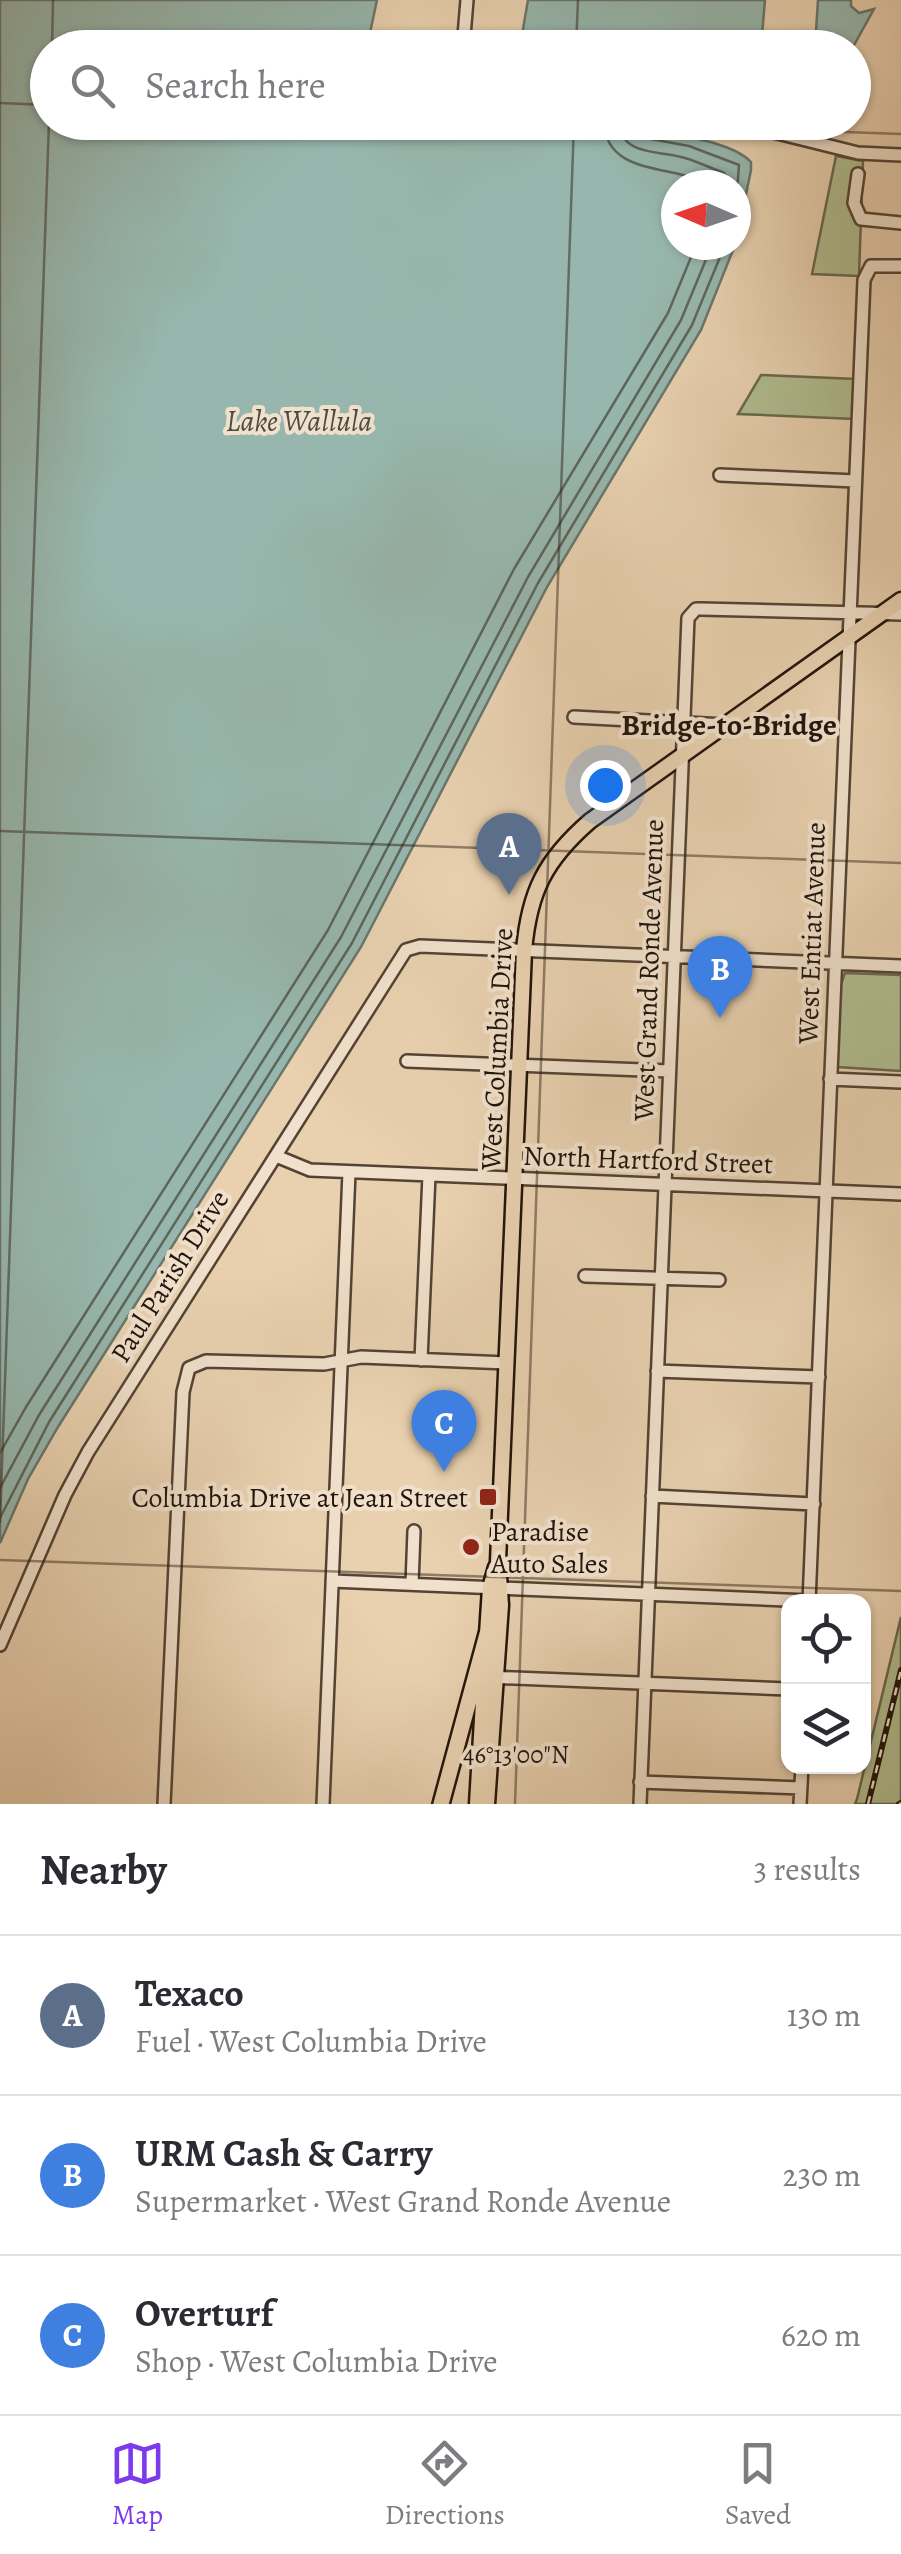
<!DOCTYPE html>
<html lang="en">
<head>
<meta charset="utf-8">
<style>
  body { margin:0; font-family:Alegreya,serif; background:#f7f7f7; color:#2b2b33 }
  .controls { position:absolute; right:30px; bottom:30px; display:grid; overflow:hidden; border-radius:20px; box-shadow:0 2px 8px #0004 }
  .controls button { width:90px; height:90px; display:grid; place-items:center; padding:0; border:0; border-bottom:2px solid #e1e1e2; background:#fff; color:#2b2b33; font:50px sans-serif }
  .compass { position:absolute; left:661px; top:170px; width:90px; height:90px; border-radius:50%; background:#fff; box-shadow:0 2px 8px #0004; rotate:272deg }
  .you { position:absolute; left:605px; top:785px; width:35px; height:35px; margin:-25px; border:8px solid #fff; border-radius:50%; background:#1a73e8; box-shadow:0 0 0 15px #1a73e833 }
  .badge { display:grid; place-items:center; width:65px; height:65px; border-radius:50%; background:#7c3aed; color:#fff; font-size:32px; font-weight:700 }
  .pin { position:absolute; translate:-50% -82px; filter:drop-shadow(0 2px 5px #0008) }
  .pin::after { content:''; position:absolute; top:52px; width:35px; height:30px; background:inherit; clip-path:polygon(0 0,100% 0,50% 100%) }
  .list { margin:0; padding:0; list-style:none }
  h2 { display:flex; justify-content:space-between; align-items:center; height:130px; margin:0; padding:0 40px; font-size:42px }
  h2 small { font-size:32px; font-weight:400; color:#7c7c81 }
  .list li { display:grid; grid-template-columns:65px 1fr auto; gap:30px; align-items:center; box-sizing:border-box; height:160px; padding:0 40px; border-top:2px solid #e1e1e2 }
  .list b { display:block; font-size:38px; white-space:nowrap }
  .list p { margin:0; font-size:32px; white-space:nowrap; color:#7c7c81 }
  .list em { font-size:32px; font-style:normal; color:#7c7c81 }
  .icon { flex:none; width:55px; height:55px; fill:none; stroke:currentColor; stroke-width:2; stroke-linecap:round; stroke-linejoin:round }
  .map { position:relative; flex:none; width:901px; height:1804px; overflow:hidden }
  .search { position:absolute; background:#fff; box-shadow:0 2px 8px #0004; left:30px; right:30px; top:30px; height:110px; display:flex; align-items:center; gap:25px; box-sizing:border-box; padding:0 35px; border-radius:55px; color:#7c7c81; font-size:38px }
  .sheet { height:610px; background:#fff }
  nav { display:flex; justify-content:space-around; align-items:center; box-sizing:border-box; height:140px; border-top:2px solid #e1e1e2; background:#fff; font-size:28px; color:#7c7c81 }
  nav a { display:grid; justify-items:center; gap:5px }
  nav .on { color:#7c3aed }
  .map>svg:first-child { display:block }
</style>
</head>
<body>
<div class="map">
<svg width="901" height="1804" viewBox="0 0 901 1804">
  <rect width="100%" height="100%" fill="#e9d1b0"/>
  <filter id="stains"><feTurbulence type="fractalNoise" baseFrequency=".002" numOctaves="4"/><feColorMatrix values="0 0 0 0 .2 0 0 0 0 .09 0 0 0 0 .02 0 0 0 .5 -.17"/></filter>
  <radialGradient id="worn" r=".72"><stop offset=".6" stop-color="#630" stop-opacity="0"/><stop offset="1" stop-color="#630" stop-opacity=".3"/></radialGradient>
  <!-- green -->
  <path fill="#b0bd90" stroke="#68684e" stroke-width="2.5" d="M 836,156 L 863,161 L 859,276 L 812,274 Z
    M 761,375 L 856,379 L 854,419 L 738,414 Z
    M 845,973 L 901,975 L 901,1071 L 837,1067 L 840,987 Z
    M 901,1617 L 901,1804 L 855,1804 L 857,1799 Z"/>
  <!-- water -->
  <path fill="#97b7ae" stroke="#68766d" stroke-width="2.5" d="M 0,0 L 377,0 L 367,47 L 48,48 L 48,122 L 626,123 C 658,135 727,137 751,162 L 751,170 L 736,242 L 736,185 L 676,185 L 676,245 L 735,245 L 701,330 L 547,587 L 361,947 L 58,1427 L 28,1479 L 0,1543 Z
    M 528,0 L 765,0 L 761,47 L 532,47 L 531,44 L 526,44 L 522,35 Z
    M 818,0 L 851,0 L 851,6 L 859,13 L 874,9 L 853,47 L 815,47 Z"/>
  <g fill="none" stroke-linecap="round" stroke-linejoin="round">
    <!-- shore -->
    <path stroke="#5c665c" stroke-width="2.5" d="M 604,122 C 606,177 675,164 710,185
      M 619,122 C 621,157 660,150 685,158 C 698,162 711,168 724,173 L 727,177 L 726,185
      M 632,122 L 633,132 L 640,137 L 689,146 L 739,165 L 736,204
      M 0,1453 L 26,1407 L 328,930 L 514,569 L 668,313 L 696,245
      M 0,1488 L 39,1415 L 341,937 L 528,577 L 681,320 L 712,245
      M 0,1518 L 49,1422 L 352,943 L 538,583 L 692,325 L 725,245"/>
    <!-- minor casing -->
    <g stroke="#534334" stroke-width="16">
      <path id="minor" d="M 463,48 L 467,0
        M 733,122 L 858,153 L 901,155
        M 858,174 L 854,203 L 861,219 L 901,223
        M 720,475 L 855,481
        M 574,717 L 725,725
        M 407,1061 L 669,1071
        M 830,1079 L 901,1082
        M 276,1156 L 310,1170 L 901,1194
        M 585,1276 L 719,1280
        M 421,1360 L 429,1175
        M 657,1371 L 819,1377
        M 652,1496 L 814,1504
        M 332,1581 L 809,1601
        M 412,1584 L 414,1531
        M 809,1602 L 864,280 L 871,266 L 901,266
        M 0,1645 L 65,1495 L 88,1452 L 406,950 L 420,946 L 901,966
        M 488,1677 L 788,1689
        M 640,1782 L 801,1788
        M 164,1804 L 183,1392 L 189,1368 L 206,1361 L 324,1364 L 361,1357 L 507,1363
        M 323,1804 L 349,1172
        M 640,1804 L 688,618 L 696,609 L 701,609 L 901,614
        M 800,1804 L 802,1766"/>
    </g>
    <!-- major casing -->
    <g stroke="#21140b" stroke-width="19">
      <path id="major" d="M 477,1804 L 487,1634 L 490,1588 L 496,1567
        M 487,1804 L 501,1605 L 498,1561 L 524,951 C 529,892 545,860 590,821 L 901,600"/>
    </g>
    <!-- highway casing -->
    <g stroke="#21140b" stroke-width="20">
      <path id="highway" d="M 441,1804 L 487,1634"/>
    </g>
    <!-- minor -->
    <use href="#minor" stroke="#f1e1cc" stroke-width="11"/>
    <!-- major -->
    <use href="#major" stroke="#e9d1b0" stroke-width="14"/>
    <!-- highway -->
    <use href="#highway" stroke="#e9d1b0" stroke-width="15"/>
    <!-- rail casing -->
    <g stroke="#21140b" stroke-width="6">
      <path id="rail" d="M 868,1804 L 901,1670
        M 899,1804 L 901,1803"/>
    </g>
    <!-- rail -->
    <use href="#rail" stroke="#f1e1cc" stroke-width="2.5" stroke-dasharray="8" stroke-linecap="butt"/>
  </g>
  <!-- ticks -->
  <path fill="none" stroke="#21140b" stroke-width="2.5" stroke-opacity="0.45" d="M 52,48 L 53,0M 576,48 L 578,0M 0,103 L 48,105M 559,122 L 901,134M 0,831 L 901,863M 0,1523 L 49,122M 0,1560 L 901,1591M 515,1804 L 574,122"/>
  <!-- markers -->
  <g fill="#8f2418" stroke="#f1e1cc" stroke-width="4">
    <rect x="478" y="1487" width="20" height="20" rx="5"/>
    <circle cx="471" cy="1547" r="10"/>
  </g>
  <g text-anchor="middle" stroke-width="8" stroke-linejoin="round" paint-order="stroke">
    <!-- street labels -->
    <g font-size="28" fill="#21140b" stroke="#f1e1cc">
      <text transform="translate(811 933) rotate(-88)" y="10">West Entiat Avenue</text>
      <text transform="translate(648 970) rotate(-88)" y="10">West Grand Ronde Avenue</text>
      <text transform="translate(496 1049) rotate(-87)" y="10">West Columbia Drive</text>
      <text transform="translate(648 1159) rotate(2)" y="10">North Hartford Street</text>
      <text transform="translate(169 1276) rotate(-58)" y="10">Paul Parish Drive</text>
    </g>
    <!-- poi labels -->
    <g font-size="28" fill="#21140b" stroke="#f1e1cc" text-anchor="end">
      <text x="468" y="1507">Columbia Drive at Jean Street</text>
      <text x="491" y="1541" text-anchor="start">Paradise<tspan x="491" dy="32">Auto Sales</tspan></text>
    </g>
    <!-- water labels -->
    <g font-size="30" font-style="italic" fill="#4a4d44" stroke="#f1e1cc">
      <text x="299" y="431">Lake Wallula</text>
    </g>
    <!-- neighbourhood labels -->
    <g font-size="30" font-weight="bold" fill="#21140b" stroke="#f1e1cc">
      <text x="729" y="735">Bridge-to-Bridge</text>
    </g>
  </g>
  <g font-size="25" text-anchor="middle" fill="#21140b" stroke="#f1e1cc" stroke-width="8" stroke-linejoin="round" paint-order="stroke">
    <text x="516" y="1763">46°13'00"N</text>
  </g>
  <rect width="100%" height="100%" filter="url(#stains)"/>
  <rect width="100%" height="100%" fill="url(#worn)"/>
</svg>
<div class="controls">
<button><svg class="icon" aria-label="locate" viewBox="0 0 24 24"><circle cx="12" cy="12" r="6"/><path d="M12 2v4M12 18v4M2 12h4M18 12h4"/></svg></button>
<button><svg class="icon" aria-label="layers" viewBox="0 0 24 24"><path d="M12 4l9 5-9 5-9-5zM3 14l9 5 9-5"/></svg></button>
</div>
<svg class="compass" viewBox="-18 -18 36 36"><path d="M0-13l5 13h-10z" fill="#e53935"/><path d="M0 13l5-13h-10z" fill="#7c7c81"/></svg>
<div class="you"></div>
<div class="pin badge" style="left:509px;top:895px;background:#5c6f8a">A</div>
<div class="pin badge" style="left:720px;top:1018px;background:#3f7fe0">B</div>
<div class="pin badge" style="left:444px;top:1472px;background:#3f7fe0">C</div>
<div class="search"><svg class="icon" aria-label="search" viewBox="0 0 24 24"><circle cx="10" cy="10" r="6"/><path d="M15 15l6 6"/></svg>Search here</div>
</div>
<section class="sheet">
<h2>Nearby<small>3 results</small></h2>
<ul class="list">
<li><span class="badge" style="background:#5c6f8a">A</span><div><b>Texaco</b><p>Fuel · West Columbia Drive</p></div><em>130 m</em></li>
<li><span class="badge" style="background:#3f7fe0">B</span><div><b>URM Cash &amp; Carry</b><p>Supermarket · West Grand Ronde Avenue</p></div><em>230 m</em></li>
<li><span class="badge" style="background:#3f7fe0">C</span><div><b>Overturf</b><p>Shop · West Columbia Drive</p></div><em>620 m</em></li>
</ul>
</section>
<nav>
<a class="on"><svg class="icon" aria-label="map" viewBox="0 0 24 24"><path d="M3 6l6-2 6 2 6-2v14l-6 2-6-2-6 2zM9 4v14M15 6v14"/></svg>Map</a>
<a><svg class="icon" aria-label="directions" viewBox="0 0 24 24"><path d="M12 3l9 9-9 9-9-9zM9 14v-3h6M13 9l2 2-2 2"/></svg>Directions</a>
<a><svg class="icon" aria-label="saved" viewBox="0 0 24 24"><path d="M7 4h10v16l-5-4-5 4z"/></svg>Saved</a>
</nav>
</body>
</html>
